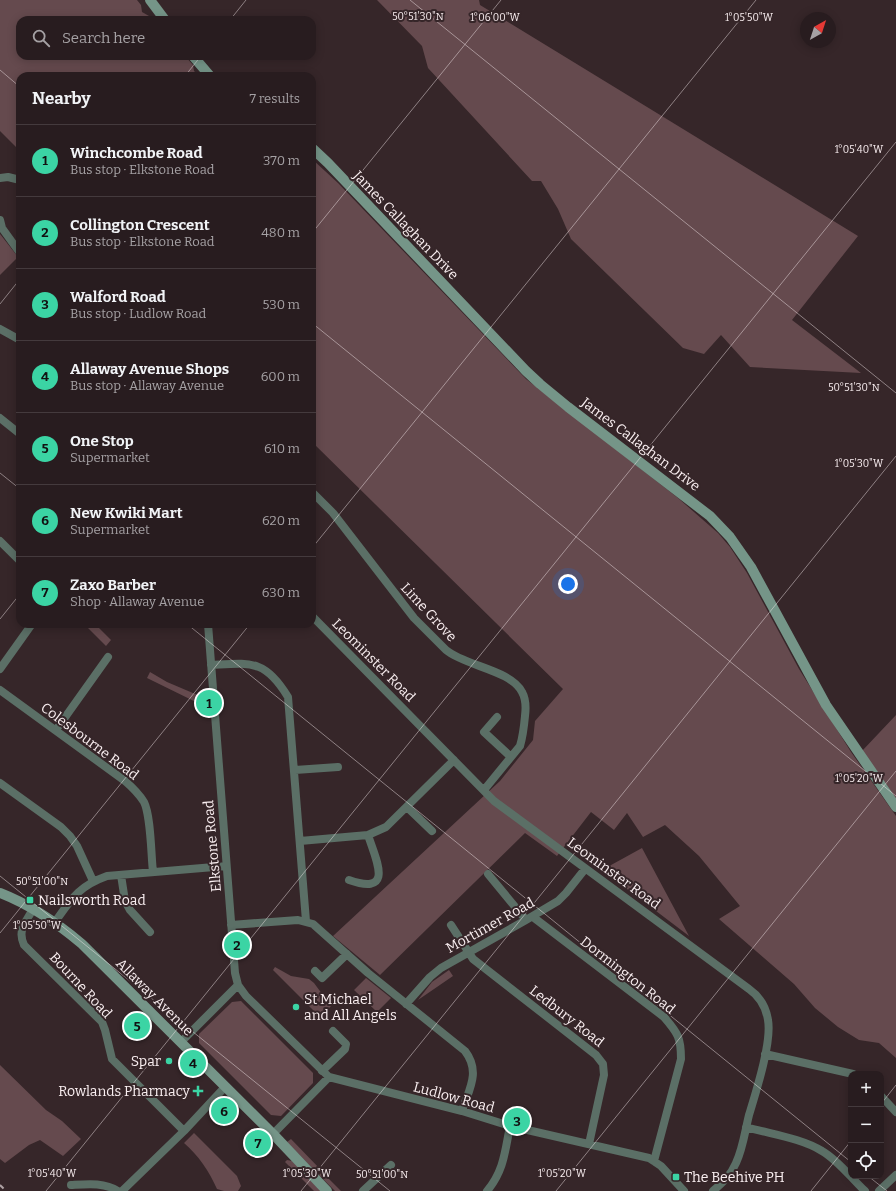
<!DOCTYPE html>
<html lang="en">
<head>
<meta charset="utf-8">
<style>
  body { margin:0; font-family:Bitter,serif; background:#34292c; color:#f1f3f6 }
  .controls { position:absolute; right:12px; bottom:12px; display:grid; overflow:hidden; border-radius:8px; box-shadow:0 2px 10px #0003 }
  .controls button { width:36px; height:36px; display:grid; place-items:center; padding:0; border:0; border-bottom:1px solid #443a3d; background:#281c1f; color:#f1f3f6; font:20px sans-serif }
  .compass { position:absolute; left:800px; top:12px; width:36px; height:36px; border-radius:50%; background:#281c1f; box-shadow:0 2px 10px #0003; rotate:39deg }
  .you { position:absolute; left:568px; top:584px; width:14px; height:14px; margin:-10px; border:3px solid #fff; border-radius:50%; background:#1a73e8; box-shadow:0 0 0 6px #1a73e833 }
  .badge { display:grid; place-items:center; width:26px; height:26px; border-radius:50%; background:#3bd4a4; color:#111; font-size:13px; font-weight:700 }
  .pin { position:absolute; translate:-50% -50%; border:2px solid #fff; box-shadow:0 1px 4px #0006 }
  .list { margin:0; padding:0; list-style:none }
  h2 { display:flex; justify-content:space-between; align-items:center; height:52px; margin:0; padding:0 16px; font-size:17px }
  h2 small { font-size:13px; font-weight:400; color:#a5a1a4 }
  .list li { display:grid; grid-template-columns:26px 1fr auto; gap:12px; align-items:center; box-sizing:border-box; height:72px; padding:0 16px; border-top:1px solid #443a3d }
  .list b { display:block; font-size:15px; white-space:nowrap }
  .list p { margin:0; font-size:13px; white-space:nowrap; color:#a5a1a4 }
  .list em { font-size:13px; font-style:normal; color:#a5a1a4 }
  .icon { flex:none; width:22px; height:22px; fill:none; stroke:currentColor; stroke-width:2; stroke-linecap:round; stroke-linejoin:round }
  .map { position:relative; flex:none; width:896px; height:1191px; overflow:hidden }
  .search { position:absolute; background:#281c1f; box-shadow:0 2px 10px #0003; left:16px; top:16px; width:300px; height:44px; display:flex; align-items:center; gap:10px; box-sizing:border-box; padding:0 14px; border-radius:12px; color:#a5a1a4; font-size:15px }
  .panel { position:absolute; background:#281c1f; box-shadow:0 2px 10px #0003; left:16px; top:72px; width:300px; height:556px; border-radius:12px }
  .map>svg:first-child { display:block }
</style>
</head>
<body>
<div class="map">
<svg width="896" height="1191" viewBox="0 0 896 1191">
  <rect width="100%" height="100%" fill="#362629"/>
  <!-- green -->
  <path fill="#654a4e" d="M 0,0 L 137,0 L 141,5 L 142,12 L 149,16 L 152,20 L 20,20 L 20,56 L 185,56 L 193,65 L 194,71 L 199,76 L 20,76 L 20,151 L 0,131 Z
    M 377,0 L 479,0 L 480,5 L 858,236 L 792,320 L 861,373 L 750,367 L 721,335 L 704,354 L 683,348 L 571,239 L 558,209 L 541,181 L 532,181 L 428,68 L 422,46 Z
    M 312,159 L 338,183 L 526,379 L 678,498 L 718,533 L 730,547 L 747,573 L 799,669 L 851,752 L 896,816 L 896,1058 L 879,1043 L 859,1040 L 838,1027 L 815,1008 L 794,984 L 719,919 L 740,906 L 699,856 L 665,825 L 643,837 L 627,813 L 614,830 L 591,812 L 557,856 L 525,833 L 380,975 L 333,936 L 500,781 L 533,740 L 535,721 L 563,689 L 312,442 Z
    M 0,234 L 18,257 L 0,275 Z
    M 84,624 L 95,624 L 111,640 L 106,646 Z
    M 150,672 L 167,682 L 207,699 L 206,707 L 147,678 Z
    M 896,715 L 896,800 L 862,751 Z
    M 642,848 L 689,936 L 602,870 Z
    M 275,967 L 291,976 L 309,979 L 314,983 L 331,1006 L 320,1017 L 273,970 Z
    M 449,970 L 453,976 L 418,1000 L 432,982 Z
    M 366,978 L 391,998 L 377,1012 L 354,990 Z
    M 241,1001 L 313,1073 L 313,1083 L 281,1116 L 271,1115 L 199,1043 L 199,1034 L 232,1002 Z
    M 0,1065 L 46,1110 L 62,1121 L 81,1139 L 63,1156 L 40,1140 L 29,1145 L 5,1163 L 0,1159 Z
    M 194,1133 L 237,1176 L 241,1186 L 238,1191 L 224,1191 L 217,1189 C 209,1171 199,1156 184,1143 Z
    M 291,1139 L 320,1169 L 316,1172 L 287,1142 Z
    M 287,1160 L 292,1161 L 321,1191 L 314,1191 L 285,1162 Z
    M 322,1172 L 341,1191 L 335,1191 L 319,1175 Z"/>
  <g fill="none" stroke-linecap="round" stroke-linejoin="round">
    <!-- street -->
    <path stroke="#5b6f66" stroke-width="8" d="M 0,178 L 8,177 L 20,180
      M 0,220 L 2,228 L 20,253
      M 0,329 L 20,340
      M 0,418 L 20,434
      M 312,492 L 333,513 L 414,618 L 446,650 C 465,666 511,670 522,692 C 526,699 526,708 525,716 C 524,727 523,736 520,746 L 484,790
      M 0,541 L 20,561
      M 312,616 L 494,801 L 749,989 C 759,996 766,1007 768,1020 C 772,1042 756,1092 749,1115 C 745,1131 743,1148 736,1163 C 731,1175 723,1182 713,1191
      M 208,624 L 235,973 L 238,985 L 246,996 L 329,1077 L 462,1111 L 510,1126 L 649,1158 L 661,1166 L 684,1191
      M 211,665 C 251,663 265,659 288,697 L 306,921
      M 0,669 L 32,624
      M 0,690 L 125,781 C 132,787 139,794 144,802 C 151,816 151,855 153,872
      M 497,717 L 484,732 L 511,757
      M 56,730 L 108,657
      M 295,770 L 338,767
      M 0,783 L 61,827 L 70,836 L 77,846 L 93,881
      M 407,807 L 432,831
      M 300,841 L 368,835 L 386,827 L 454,760
      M 488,874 L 526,920
      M 121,875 L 125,901 L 130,910 L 150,932
      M 349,880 C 395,896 376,860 368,835
      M 33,909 C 26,922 17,930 24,945 L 102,1022 L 105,1030 L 112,1059 L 184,1131
      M 533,917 L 664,1017 C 678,1033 681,1038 681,1059 L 654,1161
      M 55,922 C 72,898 79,886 107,876 L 226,866
      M 231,925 L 298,920 L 313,924 L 368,973 L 465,1051 C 481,1072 469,1089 462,1111
      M 451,925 L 473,959 L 596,1055 L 603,1064 L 604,1075 L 589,1144
      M 315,971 L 322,978 L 347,954
      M 406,1004 L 430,977 L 441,968 L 526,920 L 558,901 L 566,893 L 585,869
      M 181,1042 L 238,985
      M 765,1054 L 853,1074
      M 322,1071 L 345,1049 L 346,1044 L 333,1031
      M 881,1096 L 896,1112
      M 746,1127 C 770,1134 801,1138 822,1151 C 839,1161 851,1178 865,1191
      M 273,1134 L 329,1077
      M 71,1185 C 87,1184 104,1182 118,1191
      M 122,1191 L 184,1131 L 225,1087
      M 363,1191 L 391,1165
      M 487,1191 C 504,1171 505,1151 510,1126
      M 879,1191 L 896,1175"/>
    <!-- secondary -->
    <path stroke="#759588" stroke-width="10" d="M 150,0 L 165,20
      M 193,56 L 210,76
      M 312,148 L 328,163 L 526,371 L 540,384 L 568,407 L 710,516 L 730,537 L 751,567 L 826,705 L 896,807
      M 0,893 C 31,905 57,923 82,944 L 273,1134 L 327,1191"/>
    <!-- rail -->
    <path stroke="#afa2a4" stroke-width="2" stroke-dasharray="5 5" stroke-linecap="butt" d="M 0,1185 L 6,1191"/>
  </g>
  <!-- ticks -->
  <path fill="none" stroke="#faeff1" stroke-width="1" stroke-opacity="0.45" d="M 410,0 L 896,393M 230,20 L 246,0M 0,70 L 20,87M 185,76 L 201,56M 312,233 L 501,0M 0,304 L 20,279M 312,323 L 896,796M 0,473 L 20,489M 312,548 L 756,0M 0,619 L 20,594M 187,624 L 851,1162M 0,876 L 390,1191M 0,933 L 250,624M 881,1104 L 896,1085M 868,1176 L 887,1191M 46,1191 L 896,142M 301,1191 L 896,456M 556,1191 L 896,771M 811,1191 L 851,1141"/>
  <!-- markers -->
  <g fill="#3bd4a4" stroke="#362629" stroke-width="1.5">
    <rect x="26" y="896" width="8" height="8" rx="2"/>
    <circle cx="296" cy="1007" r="4"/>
    <circle cx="169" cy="1061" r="4"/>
    <path d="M196 1085h4v4h4v4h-4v4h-4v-4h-4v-4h4z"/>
    <rect x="672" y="1173" width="8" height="8" rx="2"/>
  </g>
  <g text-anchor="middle" stroke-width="4" stroke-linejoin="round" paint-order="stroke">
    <!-- street labels -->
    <g font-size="14" fill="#faeff1" stroke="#362629">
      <text transform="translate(406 225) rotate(46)" y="5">James Callaghan Drive</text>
      <text transform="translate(641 444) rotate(37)" y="5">James Callaghan Drive</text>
      <text transform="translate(429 612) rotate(47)" y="5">Lime Grove</text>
      <text transform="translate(374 660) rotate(45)" y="5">Leominster Road</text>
      <text transform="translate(90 741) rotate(37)" y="5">Colesbourne Road</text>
      <text transform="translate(212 846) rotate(-95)" y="5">Elkstone Road</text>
      <text transform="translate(614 873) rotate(36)" y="5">Leominster Road</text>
      <text transform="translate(490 925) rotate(-29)" y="5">Mortimer Road</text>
      <text transform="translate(628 975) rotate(38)" y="5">Dormington Road</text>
      <text transform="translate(81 985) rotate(47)" y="5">Bourne Road</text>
      <text transform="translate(155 997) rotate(45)" y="5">Allaway Avenue</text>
      <text transform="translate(567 1016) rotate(38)" y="5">Ledbury Road</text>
      <text transform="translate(454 1097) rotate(15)" y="5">Ludlow Road</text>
    </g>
    <!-- poi labels -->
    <g font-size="14" fill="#faeff1" stroke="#362629" text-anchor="start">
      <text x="38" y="905">Nailsworth Road</text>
      <text x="304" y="1004">St Michael<tspan x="304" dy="16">and All Angels</tspan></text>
      <text x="161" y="1066" text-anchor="end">Spar</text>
      <text x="190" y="1096" text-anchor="end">Rowlands Pharmacy</text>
      <text x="684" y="1182">The Beehive PH</text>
    </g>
  </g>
  <g font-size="10" text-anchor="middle" fill="#faeff1" stroke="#362629" stroke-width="4" stroke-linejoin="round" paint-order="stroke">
    <text x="418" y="20">50°51'30"N</text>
    <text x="749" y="21">1°05'50"W</text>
    <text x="495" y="21">1°06'00"W</text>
    <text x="859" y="153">1°05'40"W</text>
    <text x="854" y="391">50°51'30"N</text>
    <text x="859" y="467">1°05'30"W</text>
    <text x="859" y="782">1°05'20"W</text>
    <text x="42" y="885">50°51'00"N</text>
    <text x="37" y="929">1°05'50"W</text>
    <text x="52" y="1177">1°05'40"W</text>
    <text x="307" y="1177">1°05'30"W</text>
    <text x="562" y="1177">1°05'20"W</text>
    <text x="382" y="1178">50°51'00"N</text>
  </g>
</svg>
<div class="controls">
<button>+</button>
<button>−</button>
<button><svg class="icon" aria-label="locate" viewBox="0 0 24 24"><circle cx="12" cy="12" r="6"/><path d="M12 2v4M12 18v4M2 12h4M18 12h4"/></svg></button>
</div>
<svg class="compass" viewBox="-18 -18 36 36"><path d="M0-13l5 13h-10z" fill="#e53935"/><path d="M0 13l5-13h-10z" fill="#a5a1a4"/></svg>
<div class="you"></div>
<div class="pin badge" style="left:209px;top:703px">1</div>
<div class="pin badge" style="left:237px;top:945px">2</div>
<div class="pin badge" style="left:517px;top:1121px">3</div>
<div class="pin badge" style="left:193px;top:1063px">4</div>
<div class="pin badge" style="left:137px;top:1026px">5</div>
<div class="pin badge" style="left:224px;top:1111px">6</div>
<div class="pin badge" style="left:258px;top:1143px">7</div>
<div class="search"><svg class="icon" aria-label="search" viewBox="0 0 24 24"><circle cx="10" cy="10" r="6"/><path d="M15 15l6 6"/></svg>Search here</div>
<section class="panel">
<h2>Nearby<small>7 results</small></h2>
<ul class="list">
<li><span class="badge">1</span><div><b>Winchcombe Road</b><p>Bus stop · Elkstone Road</p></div><em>370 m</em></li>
<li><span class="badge">2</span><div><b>Collington Crescent</b><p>Bus stop · Elkstone Road</p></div><em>480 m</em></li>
<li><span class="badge">3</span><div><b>Walford Road</b><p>Bus stop · Ludlow Road</p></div><em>530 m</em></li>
<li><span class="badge">4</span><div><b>Allaway Avenue Shops</b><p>Bus stop · Allaway Avenue</p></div><em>600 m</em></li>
<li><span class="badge">5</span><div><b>One Stop</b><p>Supermarket</p></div><em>610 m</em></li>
<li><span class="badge">6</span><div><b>New Kwiki Mart</b><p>Supermarket</p></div><em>620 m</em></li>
<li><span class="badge">7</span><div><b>Zaxo Barber</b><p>Shop · Allaway Avenue</p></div><em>630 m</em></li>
</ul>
</section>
</div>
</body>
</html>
